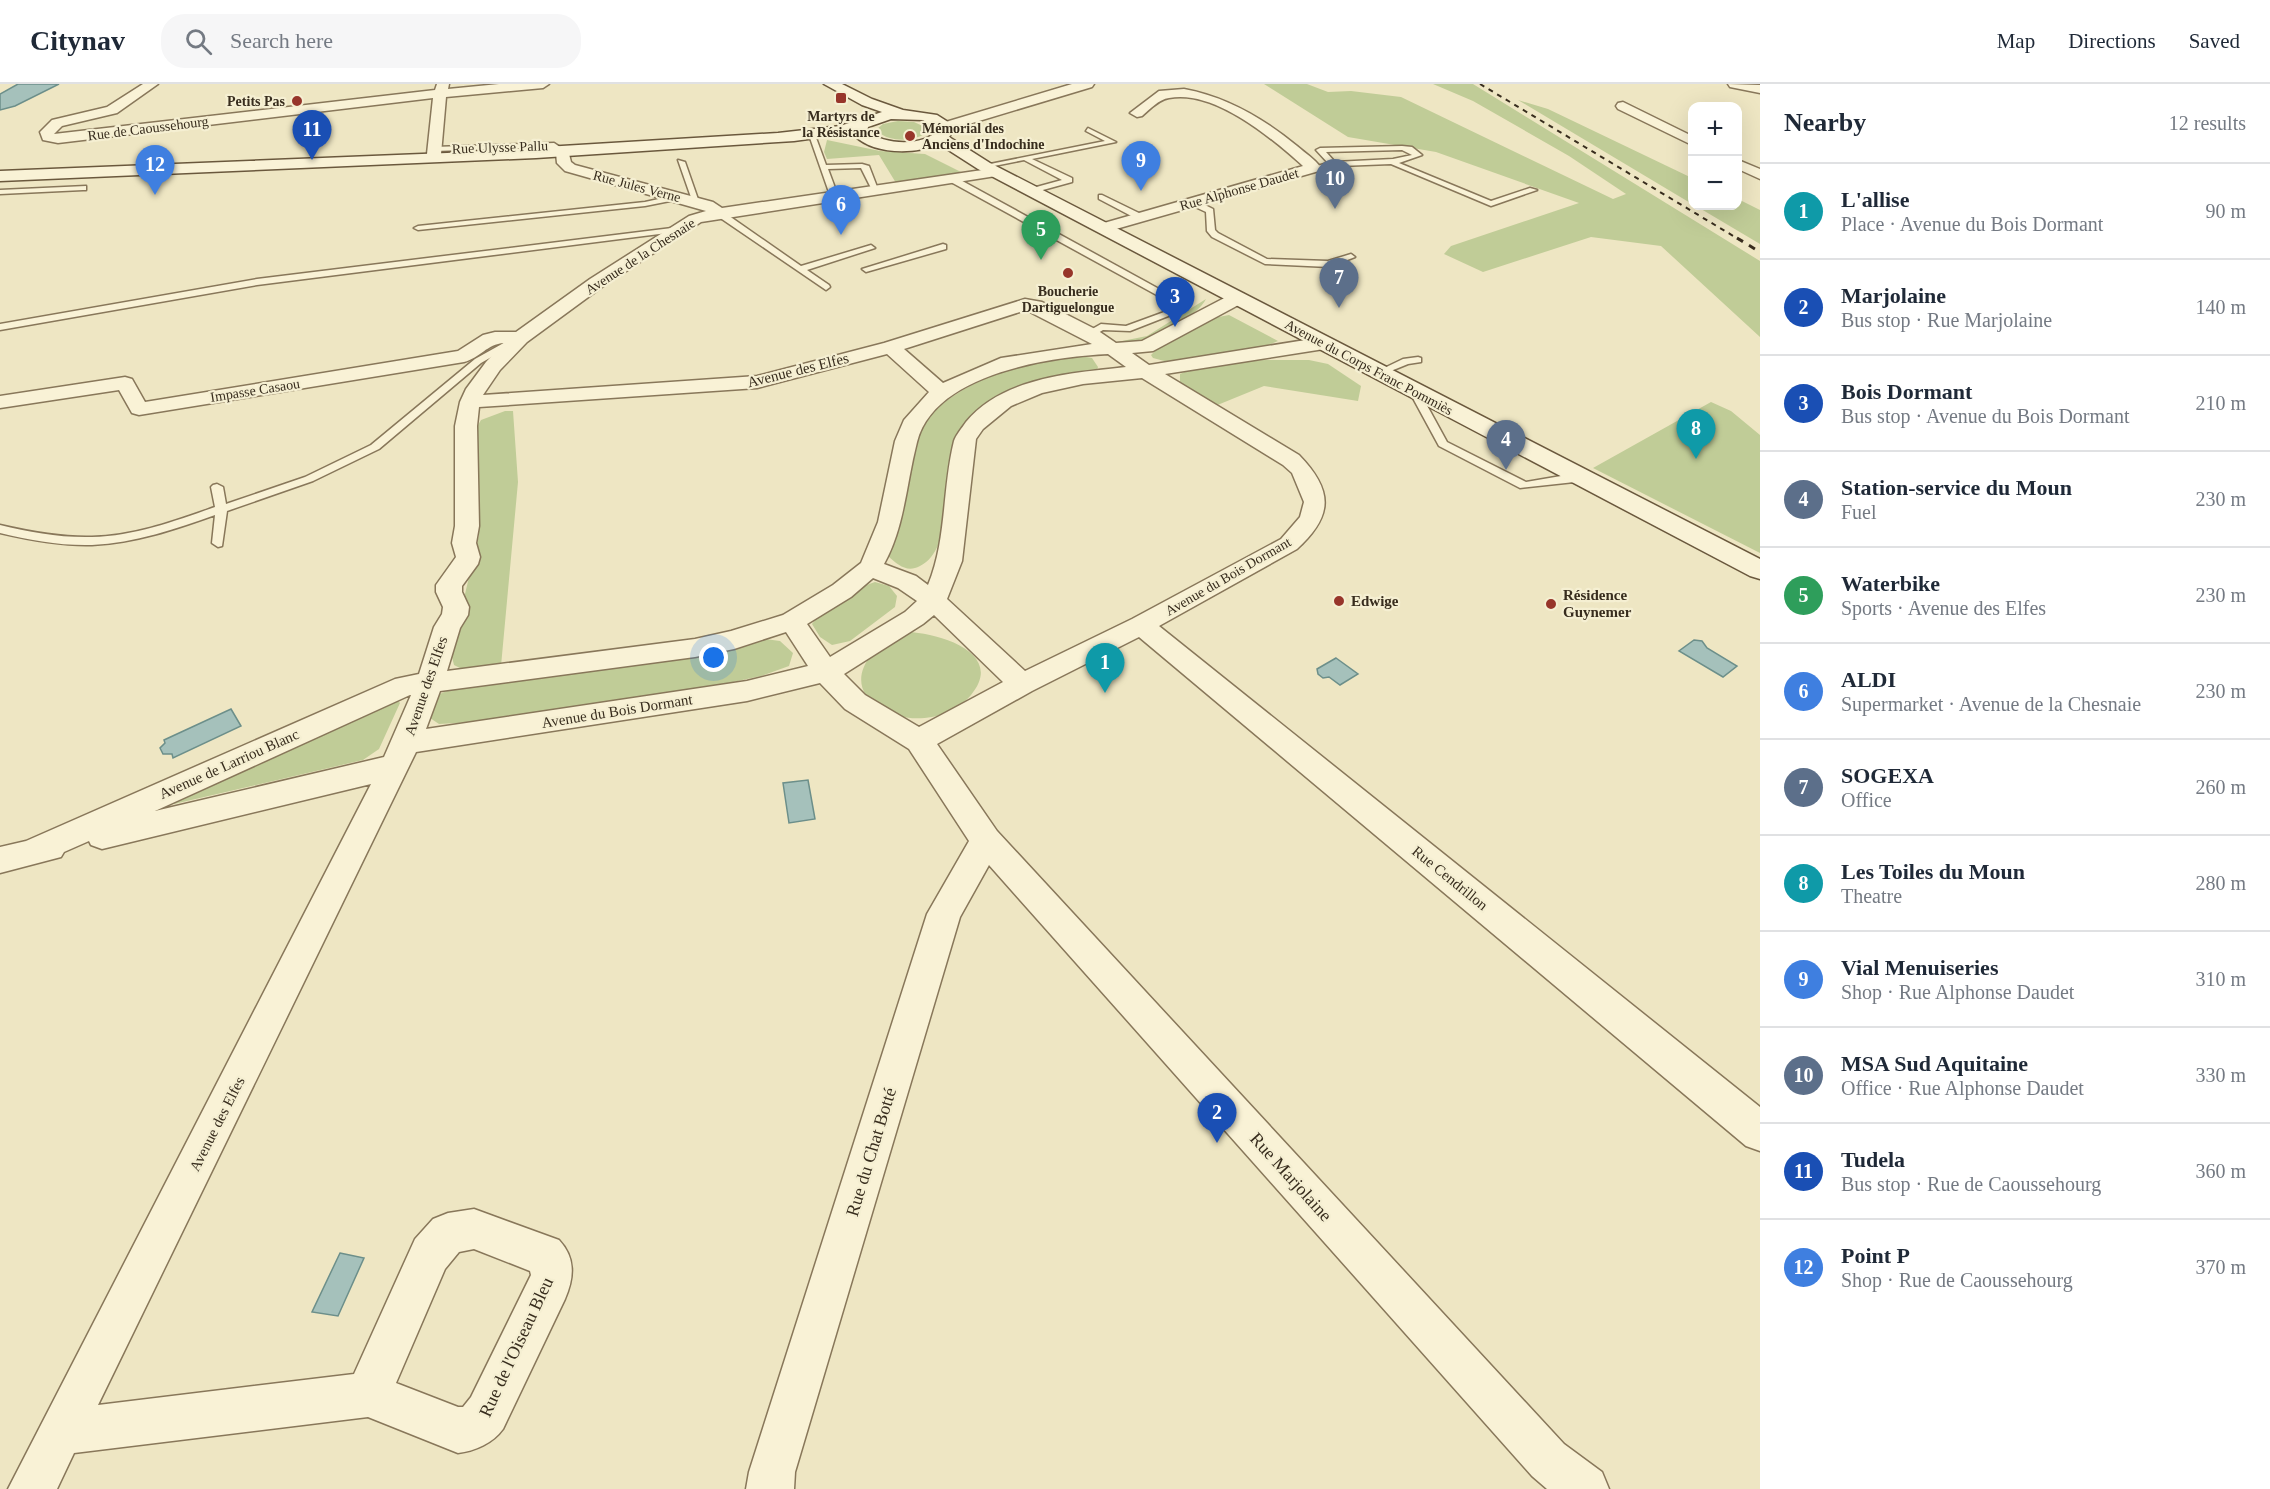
<!DOCTYPE html>
<html lang="en">
<head>
<meta charset="utf-8">
<style>
  body { margin:0; font-family:Georgia,serif; background:#f6f6f7; color:#1f2937 }
  .controls { position:absolute; right:18px; top:18px; display:grid; overflow:hidden; border-radius:12px; box-shadow:0 6px 24px #0002 }
  .controls button { width:54px; height:54px; display:grid; place-items:center; padding:0; border:0; border-bottom:2px solid #e0e1e3; background:#fff; color:#1f2937; font:30px sans-serif }
  .you { position:absolute; left:714px; top:574px; width:21px; height:21px; margin:-15px; border:4px solid #fff; border-radius:50%; background:#1a73e8; box-shadow:0 0 0 9px #1a73e833 }
  .badge { display:grid; place-items:center; width:39px; height:39px; border-radius:50%; background:#97352a; color:#fff; font-size:20px; font-weight:700 }
  .pin { position:absolute; translate:-50% -50px; filter:drop-shadow(0 2px 3px #0008) }
  .pin::after { content:''; position:absolute; top:32px; width:21px; height:18px; background:inherit; clip-path:polygon(0 0,100% 0,50% 100%) }
  .list { margin:0; padding:0; list-style:none }
  h2 { display:flex; justify-content:space-between; align-items:center; height:78px; margin:0; padding:0 24px; font-size:26px }
  h2 small { font-size:20px; font-weight:400; color:#747a83 }
  .list li { display:grid; grid-template-columns:39px 1fr auto; gap:18px; align-items:center; box-sizing:border-box; height:96px; padding:0 24px; border-top:2px solid #e0e1e3 }
  .list b { display:block; font-size:22px; white-space:nowrap }
  .list p { margin:0; font-size:20px; white-space:nowrap; color:#747a83 }
  .list em { font-size:20px; font-style:normal; color:#747a83 }
  .icon { flex:none; width:33px; height:33px; fill:none; stroke:currentColor; stroke-width:2; stroke-linecap:round; stroke-linejoin:round }
  .map { position:relative; flex:none; width:1760px; height:1405px; overflow:hidden }
  header { display:flex; align-items:center; gap:36px; box-sizing:border-box; height:84px; padding:0 30px; background:#fff; border-bottom:2px solid #e0e1e3 }
  header strong { font-size:28px }
  nav { display:flex; gap:33px; margin-inline-start:auto; font-size:21px }
  .search { width:420px; height:54px; background:#f6f6f7; display:flex; align-items:center; gap:15px; box-sizing:border-box; padding:0 21px; border-radius:24px; color:#747a83; font-size:22px }
  main { display:flex }
  aside { flex:1; background:#fff }
  .map>svg:first-child { display:block }
</style>
</head>
<body>
<header>
<strong>Citynav</strong>
<div class="search"><svg class="icon" aria-label="search" viewBox="0 0 24 24"><circle cx="10" cy="10" r="6"/><path d="M15 15l6 6"/></svg>Search here</div>
<nav><a>Map</a><a>Directions</a><a>Saved</a></nav>
</header>
<main>
<div class="map">
<svg width="1760" height="1405" viewBox="0 0 1760 1405">
  <rect width="100%" height="100%" fill="#eee6c3"/>
  <!-- green -->
  <path fill="#c0cc97" d="M 1264,0 L 1307,0 L 1328,8 L 1351,7 L 1401,13 L 1613,115 L 1626,110 L 1569,72 L 1473,17 L 1433,0 L 1473,0 L 1760,177 L 1760,253 L 1661,162 L 1591,153 L 1483,188 L 1444,170 L 1451,162 L 1579,119 L 1436,68 L 1348,53 Z
    M 1518,16 L 1548,25 L 1692,94 L 1692,120 Z
    M 898,37 L 914,38 L 925,43 L 926,49 C 913,58 890,58 878,48 L 877,45 L 883,40 Z
    M 827,56 L 880,67 L 925,70 L 963,89 L 896,99 L 879,71 L 827,75 L 824,68 Z
    M 1738,115 L 1760,126 L 1760,160 L 1696,122 L 1738,122 Z
    M 1206,215 C 1198,232 1150,261 1131,260 C 1127,260 1122,259 1117,258 L 1147,252 Z
    M 1229,231 L 1278,257 L 1266,262 L 1168,278 L 1153,274 L 1151,271 L 1156,266 L 1208,235 Z
    M 1075,271 L 1092,274 L 1098,283 L 1097,286 C 1046,303 967,303 952,366 C 949,397 951,468 920,482 C 907,489 898,481 888,472 C 890,455 900,440 903,424 C 907,400 909,374 916,351 C 921,336 935,326 946,317 C 989,286 1025,281 1075,271 Z
    M 1309,276 L 1328,280 L 1361,302 L 1358,317 L 1264,302 L 1215,322 L 1180,298 L 1180,290 C 1212,274 1273,276 1309,276 Z
    M 1711,318 L 1731,327 L 1760,351 L 1760,469 L 1593,384 Z
    M 505,327 L 513,327 L 518,398 L 501,582 L 464,586 L 454,581 L 451,569 L 479,451 L 477,343 L 481,336 Z
    M 875,498 L 889,502 L 897,512 L 895,523 L 850,557 L 832,561 L 820,553 L 812,540 C 827,521 852,506 875,498 Z
    M 908,548 C 939,549 1006,569 971,611 C 927,662 827,621 873,569 C 882,560 898,554 908,548 Z
    M 765,555 L 780,557 L 793,569 L 789,582 L 761,592 L 700,605 L 474,638 L 439,640 L 427,632 L 435,612 L 449,606 L 706,570 Z
    M 395,613 L 400,619 L 379,665 L 363,676 L 174,720 L 176,711 Z"/>
  <!-- water -->
  <path fill="#a5c1bb" stroke="#6c8f8a" stroke-width="1.5" d="M 18,0 L 59,0 L 15,22 L 0,26 L 0,10 Z
    M 1694,556 L 1702,557 L 1707,564 L 1737,582 L 1723,593 L 1679,567 Z
    M 1336,574 L 1358,590 L 1340,601 L 1329,593 L 1323,594 L 1318,590 L 1317,585 Z
    M 231,625 L 241,642 L 173,674 L 172,670 L 163,670 L 160,664 L 165,659 L 164,656 Z
    M 808,696 L 815,735 L 789,739 L 783,699 Z
    M 340,1169 L 364,1174 L 338,1232 L 312,1228 Z"/>
  <g fill="none" stroke-linecap="round" stroke-linejoin="round">
    <!-- service casing -->
    <g stroke="#88775a" stroke-width="3">
      <path id="service" d="M 1088,44 L 1116,58 L 1032,75 L 1072,94 L 1072,98 L 1032,109 L 1029,109 L 1029,105 L 1062,96 L 1024,76 L 984,84 L 980,82 L 1105,57 L 1086,47 Z
        M 812,49 L 815,51 L 826,81 L 862,80 L 869,82 L 879,108 L 873,108 L 861,84 L 828,85 L 838,112 L 831,114 L 809,51 Z
        M 554,59 L 566,67 L 566,71 L 560,71 L 552,63 L 434,67 L 430,65 L 434,63 Z
        M 1402,62 L 1412,63 L 1422,71 L 1399,79 L 1491,117 L 1530,104 L 1537,106 L 1491,122 L 1391,80 L 1340,82 L 1314,86 L 1310,84 L 1328,79 L 1316,66 L 1320,64 ZM 1402,66 L 1412,71 L 1393,75 L 1335,78 L 1326,68 Z
        M 678,76 L 685,78 L 700,121 L 693,119 Z
        M 949,93 L 955,93 L 1170,211 L 1179,221 L 1176,229 L 1130,247 L 1103,246 L 1093,252 L 1087,252 L 1087,248 L 1101,240 L 1126,242 L 1167,227 L 1169,221 L 1164,215 L 949,97 Z
        M 86,102 L 86,106 L 83,106 L 0,110 L 0,106 Z
        M 677,111 L 681,113 L 680,115 L 645,122 L 418,146 L 414,144 L 418,142 L 645,118 Z
        M 1102,111 L 1143,131 L 1144,133 L 1137,135 L 1099,115 L 1099,111 Z
        M 1191,117 L 1197,117 L 1213,125 L 1215,146 L 1218,149 L 1267,175 L 1328,177 L 1351,170 L 1355,173 L 1329,183 L 1265,180 L 1212,153 L 1207,147 L 1206,128 L 1191,121 Z
        M 716,127 L 722,127 L 801,182 L 871,161 L 875,164 L 807,186 L 829,201 L 830,203 L 826,206 L 716,131 Z
        M 680,143 L 683,143 L 683,147 L 257,201 L 0,246 L 0,240 L 257,195 Z
        M 943,160 L 946,161 L 946,165 L 866,188 L 862,185 Z
        M 511,255 L 519,257 L 481,279 L 379,365 L 313,397 L 227,427 L 222,462 L 218,463 L 212,459 L 215,431 C 176,445 135,459 92,461 C 61,462 30,456 0,449 L 0,441 C 30,448 61,454 92,453 C 135,452 175,437 215,423 L 211,403 L 213,401 L 217,400 L 223,403 L 226,420 L 305,393 L 371,361 L 475,275 Z
        M 1418,273 L 1421,274 L 1421,278 L 1408,280 L 1381,291 L 1376,288 L 1403,275 Z
        M 1413,302 L 1418,305 L 1447,358 L 1526,398 L 1561,392 L 1584,391 L 1590,394 L 1584,397 L 1520,404 L 1439,362 L 1408,305 Z"/>
    </g>
    <!-- minor casing -->
    <g stroke="#88775a" stroke-width="3">
      <path id="minor" d="M 143,0 L 158,0 L 117,29 L 62,42 L 54,50 L 435,6 L 437,0 L 449,0 L 448,5 L 499,0 L 549,0 L 543,4 L 446,13 L 441,70 L 434,74 L 427,70 L 433,14 L 58,59 L 43,56 L 40,48 L 52,36 L 107,23 Z
        M 1184,5 C 1227,13 1263,34 1297,62 C 1305,69 1315,75 1321,84 L 1319,87 L 1109,147 L 1097,147 L 1095,144 L 1097,141 L 1303,82 C 1272,54 1214,5 1169,14 C 1159,15 1149,26 1142,32 L 1137,33 L 1130,29 L 1159,7 Z
        M 1623,18 L 1692,52 L 1692,61 L 1618,25 L 1616,22 L 1618,19 Z
        M 563,65 L 568,66 L 571,78 L 575,81 L 713,118 L 722,124 L 996,84 L 1003,88 L 996,92 L 701,138 L 602,203 L 527,258 L 500,286 L 483,311 L 757,292 L 884,259 L 1025,215 L 1042,218 L 1097,246 L 1116,259 L 1142,257 L 1232,210 L 1244,210 L 1247,214 L 1244,218 L 1153,267 L 1132,269 L 1149,281 L 1324,253 L 1331,255 L 1334,259 L 1331,263 L 1324,265 L 1165,290 L 1299,371 C 1334,407 1333,432 1297,465 L 1159,542 L 1760,1023 L 1760,1067 L 1746,1062 L 1139,553 L 1032,607 L 937,660 L 997,747 L 1564,1360 L 1602,1388 L 1609,1405 L 1547,1405 L 1532,1392 L 989,781 L 960,833 L 795,1388 L 794,1405 L 746,1405 L 749,1388 L 927,830 L 969,757 L 909,665 L 845,625 L 820,599 L 747,617 L 416,668 L 98,1321 L 354,1290 L 415,1155 L 433,1135 L 448,1129 L 474,1125 L 559,1156 C 576,1174 574,1194 565,1215 L 503,1345 C 493,1359 475,1367 458,1369 L 368,1333 L 74,1369 L 57,1405 L 8,1405 L 371,700 L 102,765 L 91,761 L 89,757 L 64,768 L 61,773 L 0,789 L 0,763 L 26,757 L 395,595 L 419,590 L 434,543 L 442,530 L 443,523 L 436,508 L 436,501 L 456,473 L 452,459 L 455,442 L 455,342 L 460,318 L 466,305 L 486,278 L 504,259 C 487,260 480,274 464,278 L 139,331 L 132,329 L 119,306 L 0,324 L 0,312 L 125,293 L 132,295 L 145,318 L 458,267 L 483,251 L 495,248 L 516,248 L 590,195 L 689,132 L 706,127 L 565,87 L 557,79 L 556,69 ZM 1026,226 L 1092,260 L 1001,274 L 943,299 L 904,265 ZM 887,270 L 929,308 L 904,336 L 895,357 L 878,438 L 861,479 L 833,501 L 783,531 L 731,547 L 695,555 L 447,587 L 460,544 L 468,531 L 469,523 L 462,508 L 462,502 L 478,480 L 480,473 L 476,459 L 479,442 L 477,342 L 479,323 L 757,304 ZM 1108,270 L 1126,283 C 1073,289 1003,293 966,338 C 962,344 956,351 954,357 C 942,405 947,455 928,501 L 916,492 L 884,480 C 905,442 906,400 917,358 C 934,290 1048,273 1108,270 ZM 1142,294 L 1283,381 L 1292,389 L 1304,418 L 1300,433 L 1281,455 L 1132,535 L 1025,587 L 947,515 L 962,477 L 976,355 L 983,345 L 1011,322 L 1042,309 L 1083,300 ZM 873,494 L 898,504 L 917,517 L 905,528 L 830,573 L 807,540 L 851,513 ZM 934,531 L 1003,598 L 919,643 L 865,611 L 844,590 L 923,540 ZM 786,548 L 808,582 L 747,597 L 426,645 L 440,607 L 695,573 L 734,565 ZM 411,611 L 384,673 L 155,727 L 410,611 ZM 474,1165 L 530,1187 L 531,1191 L 471,1313 L 463,1323 L 458,1323 L 396,1299 L 445,1185 L 459,1168 Z
        M 1738,76 L 1760,85 L 1760,95 L 1738,85 Z"/>
    </g>
    <!-- tertiary casing -->
    <g stroke="#88775a" stroke-width="3">
      <path id="tertiary" d="M 1072,0 L 1094,0 L 1092,3 L 949,46 L 944,48 L 936,43 L 939,40 Z
        M 1728,0 L 1760,1 L 1760,9 L 1730,3 Z"/>
    </g>
    <!-- secondary casing -->
    <g stroke="#6a583d" stroke-width="3">
      <path id="secondary" d="M 824,0 L 842,0 L 872,15 L 903,26 L 937,31 L 948,38 L 954,46 L 949,53 L 990,79 L 1760,475 L 1760,495 L 1750,492 L 978,85 L 939,60 C 914,71 871,71 852,49 L 794,57 L 536,74 L 0,97 L 0,87 L 447,69 L 778,49 L 840,42 L 882,28 L 862,21 ZM 891,35 L 923,36 L 938,46 C 923,63 884,61 867,47 L 868,43 Z"/>
    </g>
    <!-- service -->
    <use href="#service" fill="#f9f2d6" fill-rule="evenodd"/>
    <!-- minor -->
    <use href="#minor" fill="#f9f2d6" fill-rule="evenodd"/>
    <!-- tertiary -->
    <use href="#tertiary" fill="#f9f2d6" fill-rule="evenodd"/>
    <!-- secondary -->
    <use href="#secondary" fill="#f9f2d6" fill-rule="evenodd"/>
    <!-- rail-far1 -->
    <path stroke="#382d1e" stroke-width="2" stroke-dasharray="5 5" stroke-linecap="butt" d="M 1480,0 L 1740,156"/>
    <!-- rail -->
    <path stroke="#382d1e" stroke-width="3" stroke-dasharray="7 7" stroke-linecap="butt" d="M 1737,154 L 1760,168"/>
  </g>
  <!-- markers -->
  <g fill="#97352a" stroke="#f5efd2" stroke-width="2">
    <rect x="835" y="8" width="12" height="12" rx="3"/>
    <circle cx="297" cy="17" r="6"/>
    <circle cx="910" cy="52" r="6"/>
    <circle cx="1068" cy="189" r="6"/>
    <circle cx="1339" cy="517" r="6"/>
    <circle cx="1551" cy="520" r="6"/>
  </g>
  <g text-anchor="middle" stroke-width="4.5" stroke-linejoin="round" paint-order="stroke">
    <!-- far-poi labels -->
    <g font-size="14" font-weight="bold" fill="#382d1e" stroke="#f5efd2">
      <text x="285" y="22" text-anchor="end">Petits Pas</text>
      <text x="841" y="37">Martyrs de<tspan x="841" dy="16">la Résistance</tspan></text>
      <text x="922" y="49" text-anchor="start">Mémorial des<tspan x="922" dy="16">Anciens d'Indochine</tspan></text>
      <text x="1068" y="212">Boucherie<tspan x="1068" dy="16">Dartiguelongue</tspan></text>
    </g>
    <!-- far-street labels -->
    <g font-size="14" fill="#382d1e" stroke="#f5efd2">
      <text transform="translate(148 44) rotate(-7)" y="5">Rue de Caoussehourg</text>
      <text transform="translate(500 63) rotate(-2)" y="5">Rue Ulysse Pallu</text>
      <text transform="translate(637 102) rotate(15)" y="5">Rue Jules Verne</text>
      <text transform="translate(1239 105) rotate(-16)" y="5">Rue Alphonse Daudet</text>
      <text transform="translate(640 172) rotate(-33)" y="5">Avenue de la Chesnaie</text>
      <text transform="translate(1369 283) rotate(28)" y="5">Avenue du Corps Franc Pommiès</text>
      <text transform="translate(255 306) rotate(-9)" y="5">Impasse Casaou</text>
      <text transform="translate(1228 492) rotate(-30)" y="5">Avenue du Bois Dormant</text>
    </g>
    <!-- street labels -->
    <g font-size="15" fill="#382d1e" stroke="#f5efd2">
      <text transform="translate(798 286) rotate(-14)" y="5">Avenue des Elfes</text>
      <text transform="translate(426 602) rotate(-71)" y="5">Avenue des Elfes</text>
      <text transform="translate(617 627) rotate(-9)" y="5">Avenue du Bois Dormant</text>
      <text transform="translate(229 680) rotate(-24)" y="5">Avenue de Larriou Blanc</text>
      <text transform="translate(1450 794) rotate(39)" y="5">Rue Cendrillon</text>
      <text transform="translate(217 1040) rotate(-63)" y="5">Avenue des Elfes</text>
    </g>
    <!-- poi labels -->
    <g font-size="15" font-weight="bold" fill="#382d1e" stroke="#f5efd2" text-anchor="start">
      <text x="1563" y="516">Résidence<tspan x="1563" dy="17">Guynemer</tspan></text>
      <text x="1351" y="522">Edwige</text>
    </g>
    <!-- near-street labels -->
    <g font-size="18" fill="#382d1e" stroke="#f5efd2">
      <text transform="translate(871 1068) rotate(-73)" y="6">Rue du Chat Botté</text>
      <text transform="translate(1291 1093) rotate(48)" y="6">Rue Marjolaine</text>
      <text transform="translate(516 1263) rotate(-65)" y="6">Rue de l'Oiseau Bleu</text>
    </g>
  </g>
</svg>
<div class="controls">
<button>+</button>
<button>−</button>
</div>
<div class="you"></div>
<div class="pin badge" style="left:1105px;top:609px;background:#0f9aa8">1</div>
<div class="pin badge" style="left:1217px;top:1059px;background:#1a4fb4">2</div>
<div class="pin badge" style="left:1175px;top:243px;background:#1a4fb4">3</div>
<div class="pin badge" style="left:1506px;top:386px;background:#5c6f8a">4</div>
<div class="pin badge" style="left:1041px;top:176px;background:#2e9e5b">5</div>
<div class="pin badge" style="left:841px;top:151px;background:#3f7fe0">6</div>
<div class="pin badge" style="left:1339px;top:224px;background:#5c6f8a">7</div>
<div class="pin badge" style="left:1696px;top:375px;background:#0f9aa8">8</div>
<div class="pin badge" style="left:1141px;top:107px;background:#3f7fe0">9</div>
<div class="pin badge" style="left:1335px;top:125px;background:#5c6f8a">10</div>
<div class="pin badge" style="left:312px;top:76px;background:#1a4fb4">11</div>
<div class="pin badge" style="left:155px;top:111px;background:#3f7fe0">12</div>
</div>
<aside>
<h2>Nearby<small>12 results</small></h2>
<ul class="list">
<li><span class="badge" style="background:#0f9aa8">1</span><div><b>L'allise</b><p>Place · Avenue du Bois Dormant</p></div><em>90 m</em></li>
<li><span class="badge" style="background:#1a4fb4">2</span><div><b>Marjolaine</b><p>Bus stop · Rue Marjolaine</p></div><em>140 m</em></li>
<li><span class="badge" style="background:#1a4fb4">3</span><div><b>Bois Dormant</b><p>Bus stop · Avenue du Bois Dormant</p></div><em>210 m</em></li>
<li><span class="badge" style="background:#5c6f8a">4</span><div><b>Station-service du Moun</b><p>Fuel</p></div><em>230 m</em></li>
<li><span class="badge" style="background:#2e9e5b">5</span><div><b>Waterbike</b><p>Sports · Avenue des Elfes</p></div><em>230 m</em></li>
<li><span class="badge" style="background:#3f7fe0">6</span><div><b>ALDI</b><p>Supermarket · Avenue de la Chesnaie</p></div><em>230 m</em></li>
<li><span class="badge" style="background:#5c6f8a">7</span><div><b>SOGEXA</b><p>Office</p></div><em>260 m</em></li>
<li><span class="badge" style="background:#0f9aa8">8</span><div><b>Les Toiles du Moun</b><p>Theatre</p></div><em>280 m</em></li>
<li><span class="badge" style="background:#3f7fe0">9</span><div><b>Vial Menuiseries</b><p>Shop · Rue Alphonse Daudet</p></div><em>310 m</em></li>
<li><span class="badge" style="background:#5c6f8a">10</span><div><b>MSA Sud Aquitaine</b><p>Office · Rue Alphonse Daudet</p></div><em>330 m</em></li>
<li><span class="badge" style="background:#1a4fb4">11</span><div><b>Tudela</b><p>Bus stop · Rue de Caoussehourg</p></div><em>360 m</em></li>
<li><span class="badge" style="background:#3f7fe0">12</span><div><b>Point P</b><p>Shop · Rue de Caoussehourg</p></div><em>370 m</em></li>
</ul>
</aside>
</main>
</body>
</html>
